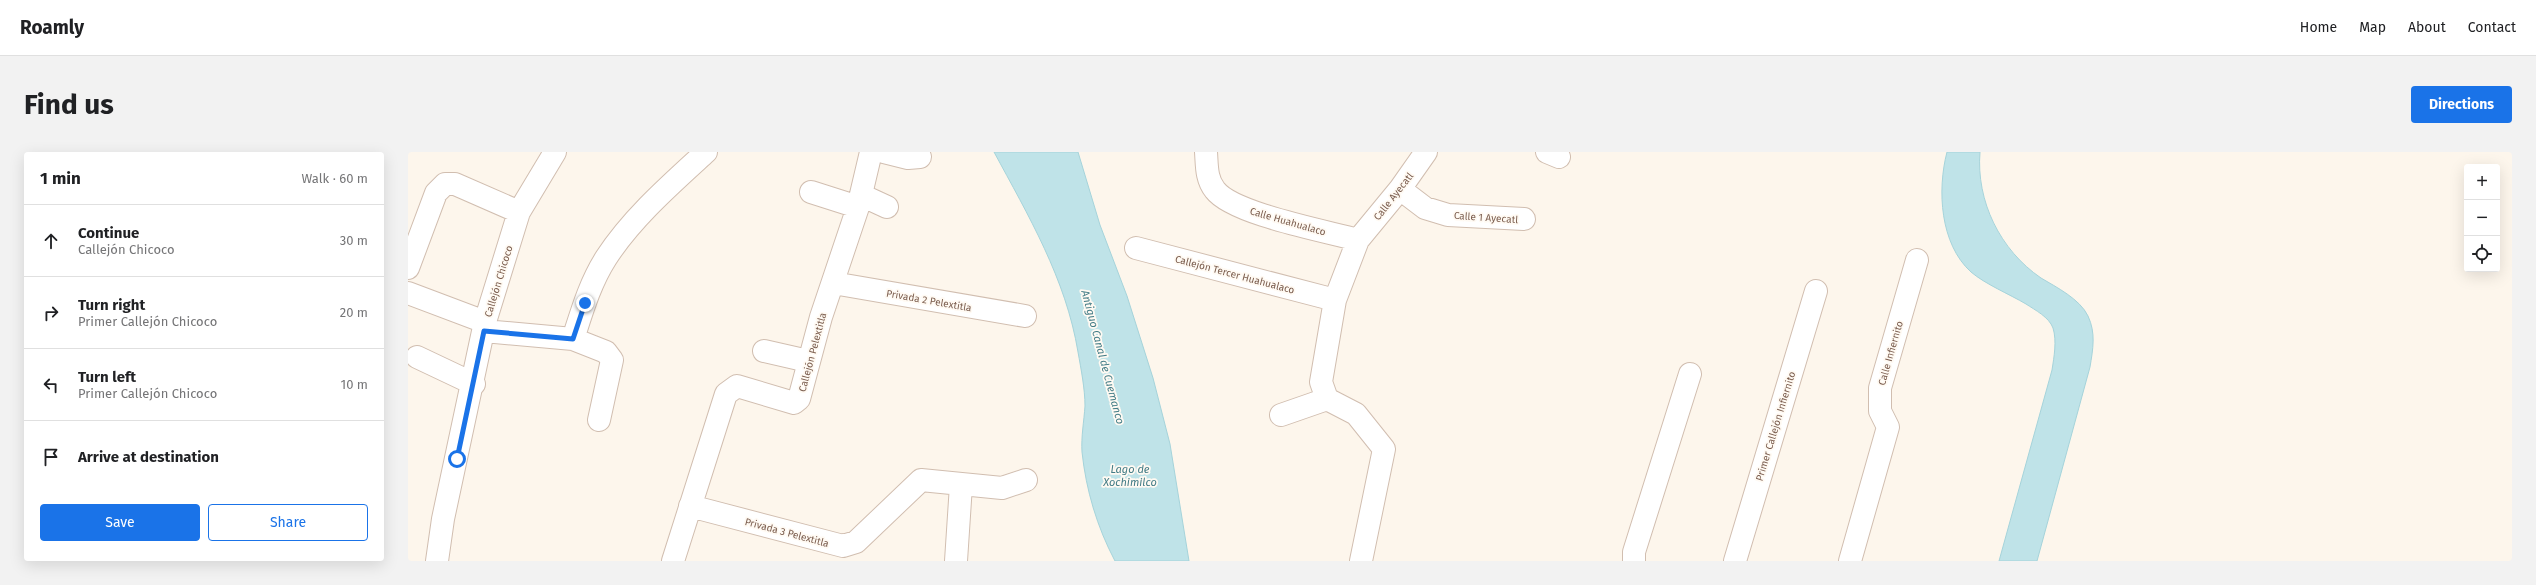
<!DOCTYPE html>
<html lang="en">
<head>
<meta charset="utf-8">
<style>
  body { margin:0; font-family:"Fira Sans",sans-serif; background:#f2f2f2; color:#202124 }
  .controls { position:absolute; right:12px; top:12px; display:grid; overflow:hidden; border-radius:4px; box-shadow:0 4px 16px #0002 }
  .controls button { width:36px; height:36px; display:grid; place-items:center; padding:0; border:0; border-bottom:1px solid #e0e0e0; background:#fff; color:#202124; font:20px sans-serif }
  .stop { position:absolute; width:12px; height:12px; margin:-9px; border:3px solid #1a73e8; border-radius:50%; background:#fff }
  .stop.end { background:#1a73e8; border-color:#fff; box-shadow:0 1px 4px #0008 }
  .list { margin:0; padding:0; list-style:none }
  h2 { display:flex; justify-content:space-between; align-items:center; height:52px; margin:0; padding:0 16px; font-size:17px }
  h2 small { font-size:13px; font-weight:400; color:#757577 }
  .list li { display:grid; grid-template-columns:26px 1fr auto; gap:12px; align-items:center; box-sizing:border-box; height:72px; padding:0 16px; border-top:1px solid #e0e0e0 }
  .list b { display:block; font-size:15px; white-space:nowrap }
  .list p { margin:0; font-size:13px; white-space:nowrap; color:#757577 }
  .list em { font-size:13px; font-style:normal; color:#757577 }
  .actions { display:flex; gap:8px; padding:12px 16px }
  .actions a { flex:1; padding:9px 0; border:1px solid #1a73e8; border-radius:4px; text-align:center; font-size:14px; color:#1a73e8 }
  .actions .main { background:#1a73e8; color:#fff }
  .icon { flex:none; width:22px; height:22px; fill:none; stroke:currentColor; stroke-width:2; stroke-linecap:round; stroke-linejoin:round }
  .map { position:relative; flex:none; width:2104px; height:409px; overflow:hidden; border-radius:4px }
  header { display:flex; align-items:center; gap:24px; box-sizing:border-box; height:56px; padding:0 20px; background:#fff; border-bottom:1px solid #e0e0e0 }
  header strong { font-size:19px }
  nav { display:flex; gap:22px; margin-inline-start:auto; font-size:14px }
  .intro { display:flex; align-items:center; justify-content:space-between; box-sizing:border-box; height:96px; padding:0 24px }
  h1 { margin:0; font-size:28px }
  .button { padding:10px 18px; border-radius:4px; background:#1a73e8; color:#fff; font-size:14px; font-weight:700 }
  main { display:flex; gap:24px; padding:0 24px }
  aside { flex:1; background:#fff; border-radius:4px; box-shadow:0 4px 16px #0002 }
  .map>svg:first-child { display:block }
</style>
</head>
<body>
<header>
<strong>Roamly</strong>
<nav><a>Home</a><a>Map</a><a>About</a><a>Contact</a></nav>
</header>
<div class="intro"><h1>Find us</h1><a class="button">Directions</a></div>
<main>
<aside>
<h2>1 min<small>Walk · 60 m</small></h2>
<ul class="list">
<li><svg class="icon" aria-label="ahead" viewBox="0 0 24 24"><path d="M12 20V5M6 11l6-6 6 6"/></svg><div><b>Continue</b><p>Callejón Chicoco</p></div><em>30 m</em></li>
<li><svg class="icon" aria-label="right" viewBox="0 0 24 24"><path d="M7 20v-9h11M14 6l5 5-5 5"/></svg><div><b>Turn right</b><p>Primer Callejón Chicoco</p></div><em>20 m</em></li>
<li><svg class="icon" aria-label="left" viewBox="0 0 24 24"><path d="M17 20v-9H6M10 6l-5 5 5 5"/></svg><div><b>Turn left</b><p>Primer Callejón Chicoco</p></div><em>10 m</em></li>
<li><svg class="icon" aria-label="arrive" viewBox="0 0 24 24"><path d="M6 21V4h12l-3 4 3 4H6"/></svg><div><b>Arrive at destination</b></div></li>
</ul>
<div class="actions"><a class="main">Save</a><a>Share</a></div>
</aside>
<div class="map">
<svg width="2104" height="409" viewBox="0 0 2104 409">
  <rect width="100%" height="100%" fill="#fdf6ec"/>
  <!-- water -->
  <path fill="#bfe3e8" stroke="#a5d3da" d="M 586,0 L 670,0 L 692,73 L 719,144 L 745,226 L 762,292 L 781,409 L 707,409 C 689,375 678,338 674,300 C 673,285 676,269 677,254 C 677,237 673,217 670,200 C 658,127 620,63 586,0 Z
    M 1539,0 L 1572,0 C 1568,49 1592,98 1633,126 C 1648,135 1672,147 1680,164 C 1688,181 1685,197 1682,215 L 1629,409 L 1591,409 L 1644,218 C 1646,205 1649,189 1645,176 C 1641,165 1627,158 1618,152 C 1601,142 1577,132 1563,120 C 1532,92 1529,38 1539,0 Z"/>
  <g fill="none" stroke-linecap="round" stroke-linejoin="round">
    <!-- minor casing -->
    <g stroke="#d1beb0" stroke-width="24">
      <path id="minor" d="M 476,0 L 500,6 L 512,5
        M 798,0 C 799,13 798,27 807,38 C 825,62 918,79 950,88
        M 1139,0 L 1151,5
        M 992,37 L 1017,56 L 1040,63 L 1116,67
        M 403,40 L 450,55
        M 453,43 L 479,55
        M 728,96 L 927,148
        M 0,116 L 28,41 L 37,32 L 47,32 L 111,60
        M 425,131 L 617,164
        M 0,141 L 77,170
        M 76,179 L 165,187 C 174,159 182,131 198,106 C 224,66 263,32 298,0
        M 165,187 L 198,200 L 204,208 L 191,268
        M 356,199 L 400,209
        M 9,205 L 66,232
        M 873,263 L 919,247
        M 282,354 L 435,394 L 448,390 L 513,328 L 594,336 L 618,328
        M 29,409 L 35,367 L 77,170 L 111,60 L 147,0
        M 265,409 L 318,242 L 329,234 L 386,251 L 391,247 L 413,165 L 450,55 L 463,0
        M 548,409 L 553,333
        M 953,409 L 976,297 L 948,262 L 919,247 L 913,230 L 927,148 L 950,88 L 992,37 L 1018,0
        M 1226,409 L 1226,400 L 1282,222
        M 1327,409 L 1408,139
        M 1442,409 L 1480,275 L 1472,259 L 1472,236 L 1509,108"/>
    </g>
    <!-- minor -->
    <use href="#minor" stroke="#fff" stroke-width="22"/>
  </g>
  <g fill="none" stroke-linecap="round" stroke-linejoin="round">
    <!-- route -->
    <path stroke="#1a73e8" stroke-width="5" d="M 49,307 L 76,179 L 165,187 L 177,151"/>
  </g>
  <g text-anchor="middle" stroke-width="3.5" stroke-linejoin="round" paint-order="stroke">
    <!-- street labels -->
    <g font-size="10" fill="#7a5c4d" stroke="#fffaf3">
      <text transform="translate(985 44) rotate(-52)" y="4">Calle Ayecatl</text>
      <text transform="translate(1078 65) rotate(4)" y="4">Calle 1 Ayecatl</text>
      <text transform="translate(880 69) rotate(16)" y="4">Calle Huahualaco</text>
      <text transform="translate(827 122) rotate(15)" y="4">Callejón Tercer Huahualaco</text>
      <text transform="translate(90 129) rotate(-73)" y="4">Callejón Chicoco</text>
      <text transform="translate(521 148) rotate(10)" y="4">Privada 2 Pelextitla</text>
      <text transform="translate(404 200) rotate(-75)" y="4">Callejón Pelextitla</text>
      <text transform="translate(1482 201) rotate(-74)" y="4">Calle Infiernito</text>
      <text transform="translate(1367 274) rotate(-73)" y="4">Primer Callejón Infiernito</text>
      <text transform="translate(379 380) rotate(15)" y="4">Privada 3 Pelextitla</text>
    </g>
    <!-- water labels -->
    <g font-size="11" font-style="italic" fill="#437c86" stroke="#fffaf3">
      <text transform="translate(695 205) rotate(75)" y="4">Antiguo Canal de Cuemanco</text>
      <text x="722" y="321">Lago de<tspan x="722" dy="13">Xochimilco</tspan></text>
    </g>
  </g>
</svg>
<div class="controls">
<button>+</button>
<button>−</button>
<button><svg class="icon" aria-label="locate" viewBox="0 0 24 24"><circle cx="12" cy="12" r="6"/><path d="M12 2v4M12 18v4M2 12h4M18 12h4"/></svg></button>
</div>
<div class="stop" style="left:49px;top:307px"></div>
<div class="stop end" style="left:177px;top:151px"></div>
</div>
</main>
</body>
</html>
